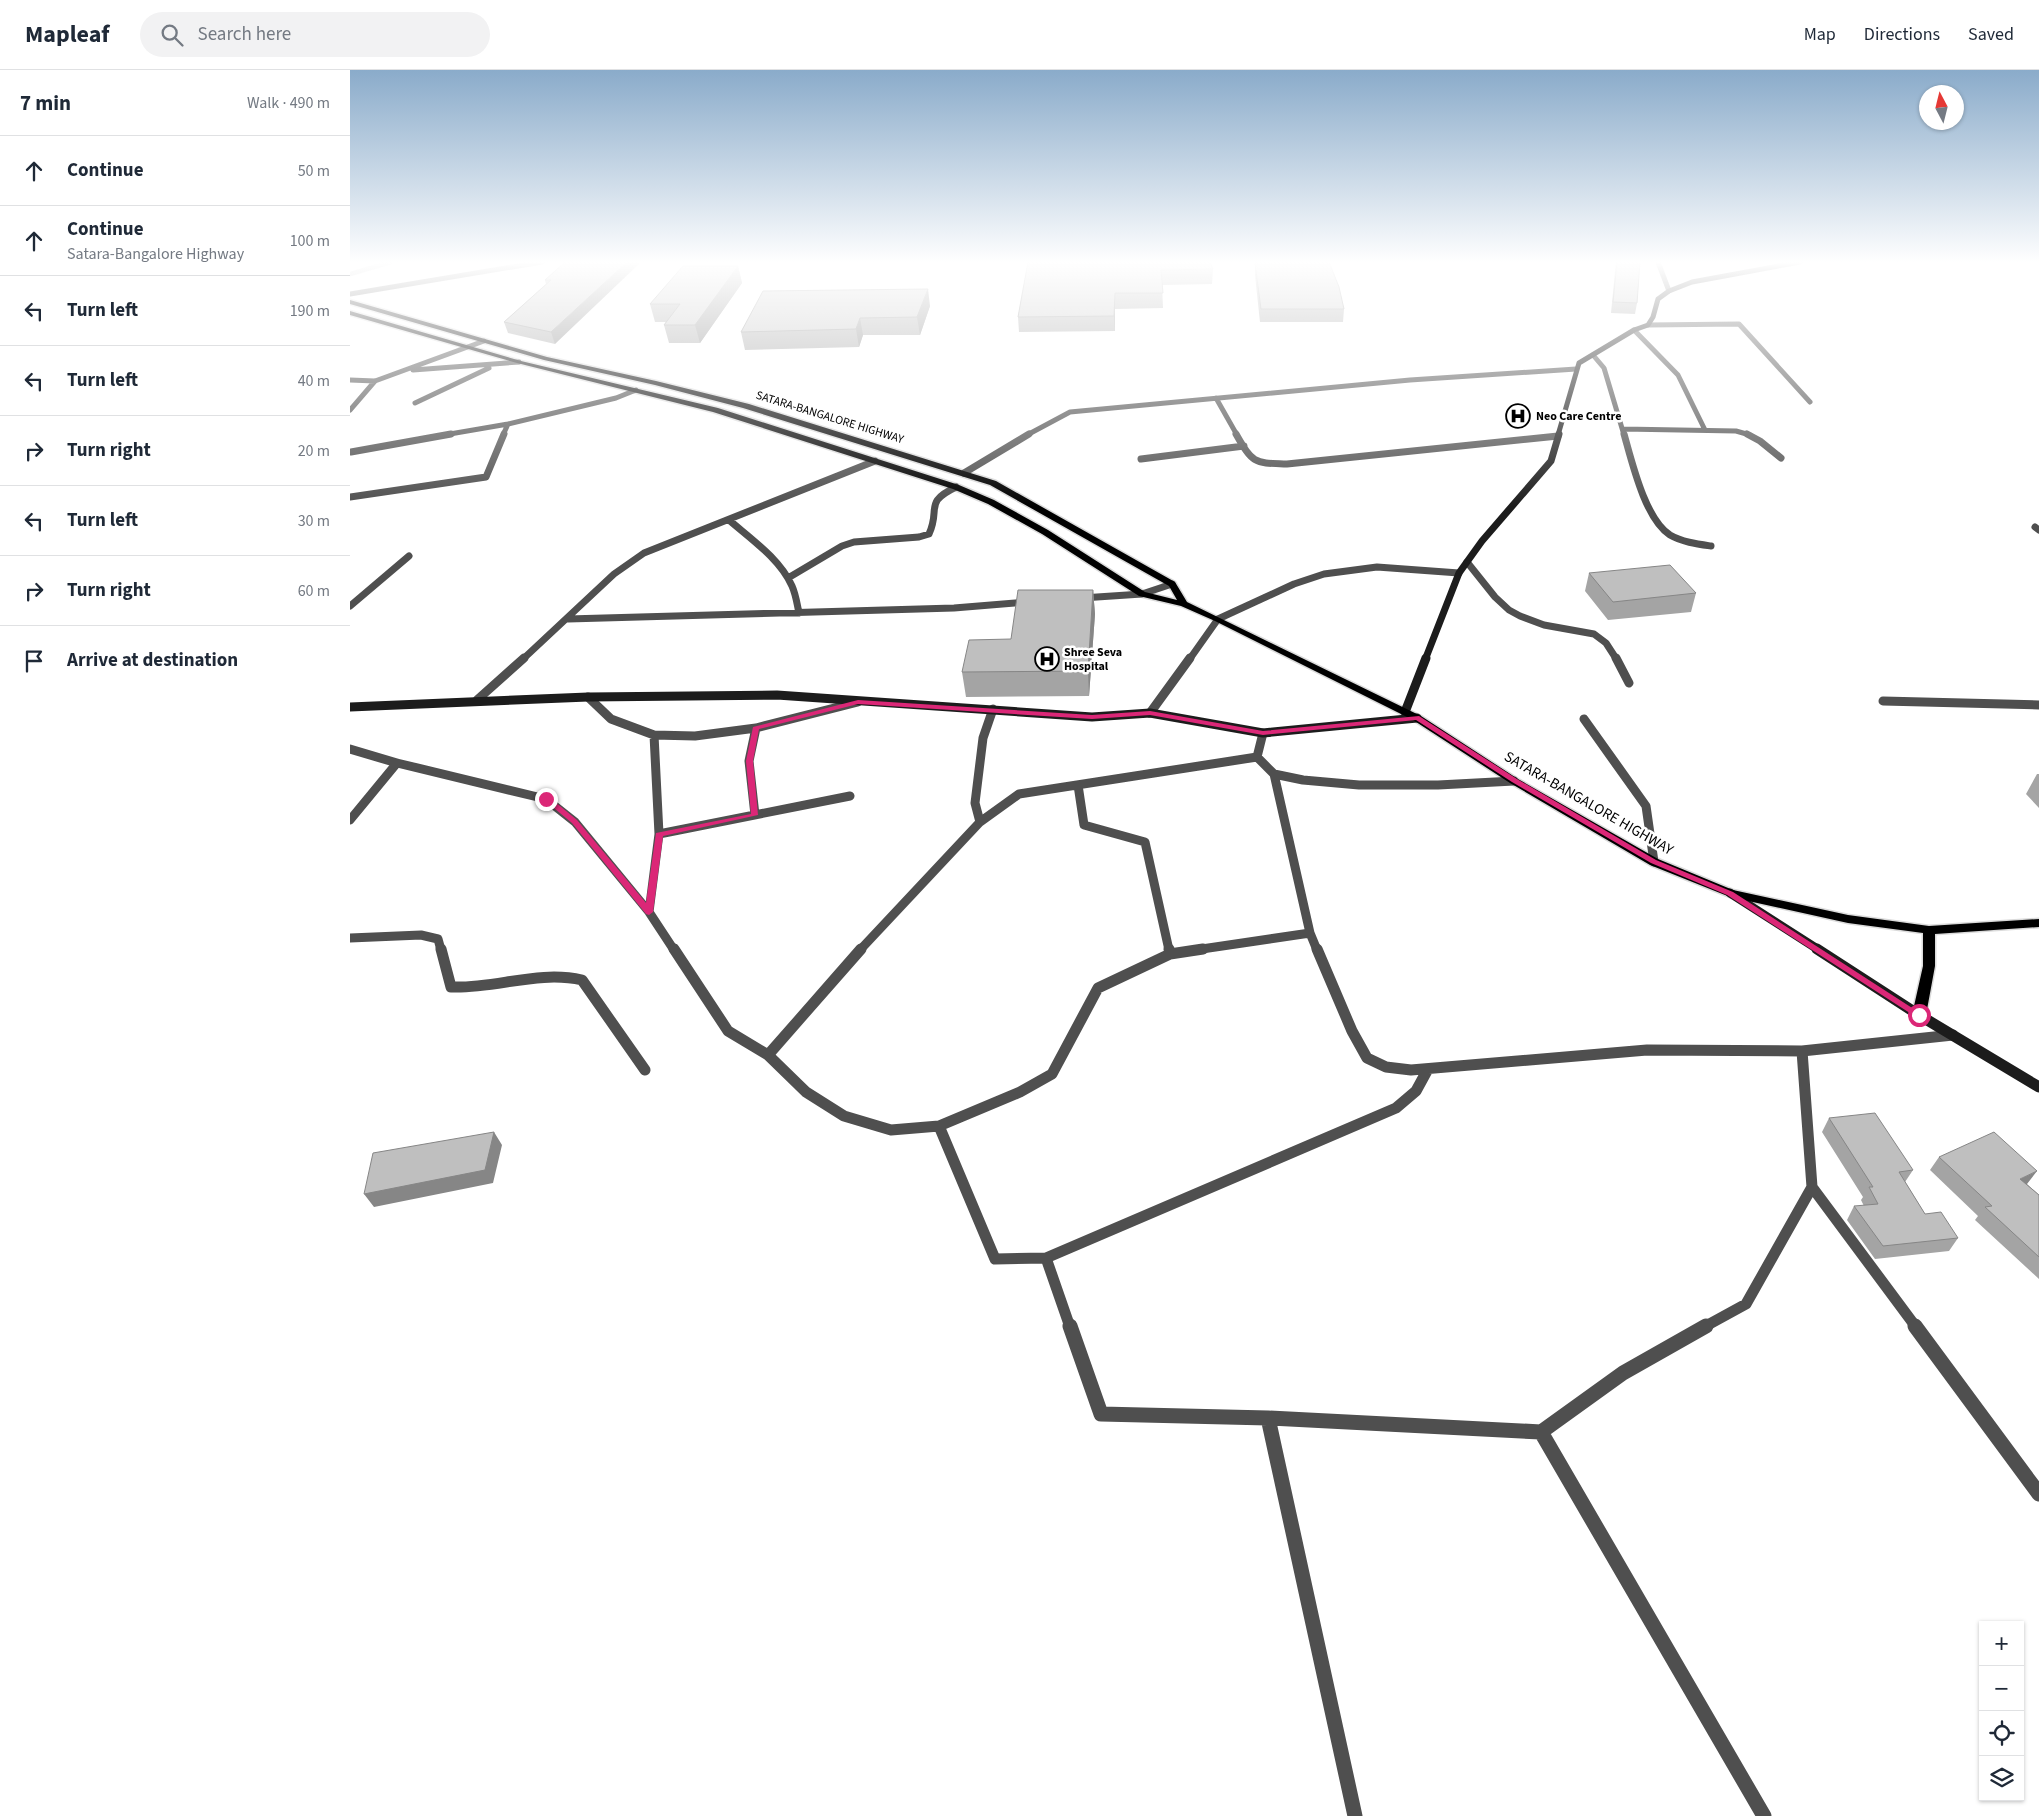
<!DOCTYPE html>
<html lang="en">
<head>
<meta charset="utf-8">
<style>
  body { margin:0; font-family:"Source Sans 3",sans-serif; background:#f2f2f3; color:#1f2937 }
  .controls { position:absolute; right:15px; bottom:15px; display:grid; overflow:hidden; border-radius:0px; box-shadow:0 1px 4px #0004 }
  .controls button { width:45px; height:45px; display:grid; place-items:center; padding:0; border:0; border-bottom:1px solid #e0e1e3; background:#fff; color:#1f2937; font:25px sans-serif }
  .compass { position:absolute; left:1569px; top:15px; width:45px; height:45px; border-radius:50%; background:#fff; box-shadow:0 1px 4px #0004; rotate:353deg }
  .stop { position:absolute; width:15px; height:15px; margin:-11px; border:4px solid #db2777; border-radius:50%; background:#fff }
  .stop.end { background:#db2777; border-color:#fff; box-shadow:0 1px 5px #0008 }
  .list { margin:0; padding:0; list-style:none }
  h2 { display:flex; justify-content:space-between; align-items:center; height:65px; margin:0; padding:0 20px; font-size:21px }
  h2 small { font-size:16px; font-weight:400; color:#747a83 }
  .list li { display:grid; grid-template-columns:32px 1fr auto; gap:15px; align-items:center; box-sizing:border-box; height:70px; padding:0 20px; border-top:1px solid #e0e1e3 }
  .list b { display:block; font-size:19px; white-space:nowrap }
  .list p { margin:0; font-size:16px; white-space:nowrap; color:#747a83 }
  .list em { font-size:16px; font-style:normal; color:#747a83 }
  .icon { flex:none; width:28px; height:28px; fill:none; stroke:currentColor; stroke-width:2; stroke-linecap:round; stroke-linejoin:round }
  .map { position:relative; flex:none; width:1689px; height:1746px; overflow:hidden }
  header { display:flex; align-items:center; gap:30px; box-sizing:border-box; height:70px; padding:0 25px; background:#fff; border-bottom:1px solid #e0e1e3 }
  header strong { font-size:24px }
  nav { display:flex; gap:28px; margin-inline-start:auto; font-size:18px }
  .search { width:350px; height:45px; background:#f2f2f3; display:flex; align-items:center; gap:12px; box-sizing:border-box; padding:0 18px; border-radius:28px; color:#747a83; font-size:19px }
  main { display:flex }
  aside { flex:1; background:#fff }
  .map>svg:first-child { display:block }
</style>
</head>
<body>
<header>
<strong>Mapleaf</strong>
<div class="search"><svg class="icon" aria-label="search" viewBox="0 0 24 24"><circle cx="10" cy="10" r="6"/><path d="M15 15l6 6"/></svg>Search here</div>
<nav><a>Map</a><a>Directions</a><a>Saved</a></nav>
</header>
<main>
<aside>
<h2>7 min<small>Walk · 490 m</small></h2>
<ul class="list">
<li><svg class="icon" aria-label="ahead" viewBox="0 0 24 24"><path d="M12 20V5M6 11l6-6 6 6"/></svg><div><b>Continue</b></div><em>50 m</em></li>
<li><svg class="icon" aria-label="ahead" viewBox="0 0 24 24"><path d="M12 20V5M6 11l6-6 6 6"/></svg><div><b>Continue</b><p>Satara-Bangalore Highway</p></div><em>100 m</em></li>
<li><svg class="icon" aria-label="left" viewBox="0 0 24 24"><path d="M17 20v-9H6M10 6l-5 5 5 5"/></svg><div><b>Turn left</b></div><em>190 m</em></li>
<li><svg class="icon" aria-label="left" viewBox="0 0 24 24"><path d="M17 20v-9H6M10 6l-5 5 5 5"/></svg><div><b>Turn left</b></div><em>40 m</em></li>
<li><svg class="icon" aria-label="right" viewBox="0 0 24 24"><path d="M7 20v-9h11M14 6l5 5-5 5"/></svg><div><b>Turn right</b></div><em>20 m</em></li>
<li><svg class="icon" aria-label="left" viewBox="0 0 24 24"><path d="M17 20v-9H6M10 6l-5 5 5 5"/></svg><div><b>Turn left</b></div><em>30 m</em></li>
<li><svg class="icon" aria-label="right" viewBox="0 0 24 24"><path d="M7 20v-9h11M14 6l5 5-5 5"/></svg><div><b>Turn right</b></div><em>60 m</em></li>
<li><svg class="icon" aria-label="arrive" viewBox="0 0 24 24"><path d="M6 21V4h12l-3 4 3 4H6"/></svg><div><b>Arrive at destination</b></div></li>
</ul>
</aside>
<div class="map">
<svg width="1689" height="1746" viewBox="0 0 1689 1746">
  <rect width="100%" height="100%" fill="#fff"/>
  <g fill="none" stroke-linecap="round" stroke-linejoin="round">
    <!-- stream -->
    <path stroke="#9d9d9d" stroke-width="4.5" d="M 0,204 L 41,192"/>
    <!-- primary casing -->
    <g stroke="#dbdbdb" stroke-width="3">
      <path id="primary" d="M 0,230 L 197,287 L 306,311 L 399,334 L 646,411 L 825,512 L 837,532 L 1071,646 L 1168,709 L 1308,789 L 1383,820 L 1498,845 L 1579,856 L 1689,849 L 1689,857 L 1585,864 L 1585,896 L 1576,945 L 1574,948 L 1564,948 L 1562,945 L 1573,896 L 1573,863 L 1498,853 L 1380,827 L 1300,795 L 1160,713 L 1063,650 L 865,551 L 831,536 L 789,526 L 692,464 L 638,434 L 603,419 L 363,342 L 167,293 L 0,245 L 0,241 L 171,291 L 368,338 L 609,415 L 644,430 L 698,460 L 795,522 L 827,530 L 819,516 L 640,415 L 393,338 L 305,315 L 194,290 L 0,234 Z"/>
    </g>
    <!-- street-far4 -->
    <path stroke="#4f4f4f" stroke-width="5" d="M 1308,192 L 1319,221
      M 0,224 L 192,192
      M 1298,255 L 1389,254 L 1460,332
      M 1284,260 L 1328,305 L 1355,360
      M 1243,285 L 1254,298 L 1274,365
      M 63,300 L 169,292
      M 0,310 L 25,311 L 134,271
      M 866,328 L 887,365
      M 65,333 L 139,298
      M 0,340 L 25,311
      M 1273,359 L 1386,361 L 1400,365
      M 94,365 L 158,354 L 266,328 L 286,320
      M 153,365 L 158,354
      M 677,365 L 720,342 L 1060,310 L 1226,299"/>
    <!-- street-far3 -->
    <path stroke="#4f4f4f" stroke-width="7" d="M 886,364 C 903,394 904,393 937,394 L 1208,366
      M 1274,364 C 1282,392 1295,449 1320,465 C 1332,472 1347,474 1361,476
      M 1397,364 L 1410,371 L 1431,388
      M 1,382 L 101,364
      M 791,389 L 894,376
      M 614,403 L 679,364
      M 0,427 L 136,407 L 154,364
      M 379,450 C 401,469 430,489 442,516 C 446,525 447,534 449,543
      M 1685,457 L 1689,460
      M 1117,492 L 1145,527 L 1159,540 L 1170,546 L 1194,555 L 1244,564 L 1256,573 L 1267,590
      M 438,508 L 492,476 L 504,472 L 569,467 L 579,464 C 591,438 573,433 606,417
      M 732,528 L 792,524 L 822,514
      M 0,536 L 59,486
      M 218,549 L 604,538 L 678,532
      M 172,590 L 264,504 L 294,483 L 525,391
      M 839,590 L 868,549 L 944,514 L 974,504 L 1027,497 L 1109,503"/>
    <!-- street-far2 -->
    <path stroke="#4f4f4f" stroke-width="9" d="M 1266,588 L 1279,613
      M 238,627 L 261,649 L 304,665 L 345,666 L 406,658 L 508,632
      M 127,630 L 174,588
      M 1533,631 L 1689,635
      M 800,643 L 840,588
      M 1234,649 L 1296,736 L 1304,792
      M 0,679 L 47,693 L 196,729 L 225,752 L 299,842 L 324,880
      M 907,687 L 924,704 L 953,710 L 1009,715 L 1088,715 L 1164,711
      M 924,704 L 960,863
      M 728,715 L 734,755 L 795,772 L 819,880
      M 405,745 L 399,691 L 406,658
      M 0,750 L 47,693
      M 630,752 L 625,733 L 633,668 L 643,639
      M 309,764 L 500,726
      M 299,842 L 309,764 L 304,665
      M 0,868 L 71,865 L 88,869 L 91,880
      M 510,880 L 630,752 L 669,724 L 907,687 L 913,663
      M 845,880 L 960,863 L 967,880"/>
    <!-- street-far1 -->
    <path stroke="#4f4f4f" stroke-width="11" d="M 91,879 L 101,917 C 145,919 188,900 232,910 L 295,1000
      M 324,879 L 378,961 L 418,985 L 456,1022 L 494,1046 L 541,1060 L 589,1056 L 645,1189 L 696,1188 L 720,1257
      M 819,879 L 820,884
      M 967,879 L 1002,961 L 1017,988 L 1036,997 L 1061,1000 L 1297,980 L 1452,981
      M 418,985 L 511,879
      M 589,1056 L 670,1022 L 702,1004 L 748,918 L 820,884 L 853,879
      M 1462,1117 L 1566,1257
      M 696,1188 L 1046,1038 L 1066,1021 L 1078,999
      M 1354,1257 L 1396,1234 L 1462,1117 L 1452,981 L 1603,965"/>
    <!-- street -->
    <path stroke="#4f4f4f" stroke-width="15" d="M 720,1256 L 751,1344 L 918,1348 L 1191,1362
      M 1356,1256 L 1273,1303 L 1191,1362 L 1414,1746
      M 1565,1256 L 1689,1424
      M 918,1348 L 1005,1746"/>
    <!-- secondary-far3 -->
    <path stroke="#1c1c1c" stroke-width="5" d="M 1208,365 L 1229,293 L 1284,260 L 1298,255 L 1303,247 L 1308,229 L 1319,221 L 1342,212 L 1450,192"/>
    <!-- secondary-far2 -->
    <path stroke="#1c1c1c" stroke-width="7" d="M 1075,590 L 1109,503 L 1132,471 L 1201,391 L 1209,364"/>
    <!-- secondary-far1 -->
    <path stroke="#1c1c1c" stroke-width="9" d="M 0,637 L 238,627 L 427,625 L 742,647 L 800,643 L 913,663 L 1067,648
      M 1055,642 L 1076,588
      M 1380,823 L 1469,880"/>
    <!-- secondary -->
    <path stroke="#1c1c1c" stroke-width="11" d="M 1467,879 L 1569,945 L 1689,1017"/>
    <!-- primary -->
    <use href="#primary" fill="#000" fill-rule="evenodd"/>
  </g>
  <!-- wall -->
  <path fill="#a4a4a4" d="M 215,192 L 205,274 L 158,263 L 154,252 L 196,214 L 195,210 Z
    M 678,192 L 863,199 L 862,214 L 812,215 L 813,238 L 765,239 L 765,261 L 669,262 L 668,247 Z
    M 1266,192 L 1290,192 L 1287,233 L 1285,244 L 1261,243 Z
    M 905,193 L 994,239 L 993,252 L 910,252 L 905,205 Z
    M 388,196 L 392,213 L 350,273 L 319,273 L 314,255 L 316,252 L 305,252 L 300,234 Z
    M 580,236 L 570,265 L 513,265 L 509,277 L 395,280 L 391,262 Z
    M 1239,503 L 1346,523 L 1341,542 L 1258,550 L 1235,521 Z
    M 743,520 L 745,544 L 739,626 L 616,627 L 612,602 L 661,569 Z
    M 1687,704 L 1689,704 L 1689,738 L 1676,724 Z
    M 1479,1048 L 1563,1100 L 1555,1112 L 1575,1144 L 1608,1168 L 1599,1181 L 1525,1189 L 1497,1150 L 1504,1136 L 1514,1136 L 1511,1130 L 1513,1127 L 1472,1062 Z
    M 1589,1087 L 1677,1114 L 1689,1125 L 1689,1209 L 1625,1150 L 1628,1146 L 1580,1100 Z"/>
  <!-- shaded-wall -->
  <path fill="#868686" d="M 277,192 L 291,192 L 205,274 L 201,262 Z
    M 388,196 L 392,213 L 350,273 L 345,255 Z
    M 578,219 L 580,236 L 570,265 L 567,247 Z
    M 765,223 L 765,261 L 764,246 Z
    M 510,248 L 513,265 L 509,277 L 506,259 Z
    M 743,520 L 745,544 L 739,626 L 738,601 Z
    M 144,1062 L 152,1075 L 143,1113 L 24,1137 L 14,1124 Z
    M 1687,1101 L 1677,1114 L 1661,1122 L 1670,1109 Z"/>
  <!-- building -->
  <path fill="#bfbfbf" stroke="#868686" d="M 215,192 L 277,192 L 201,262 L 154,252 L 201,210 L 195,210 Z
    M 678,192 L 860,192 L 863,199 L 811,200 L 813,223 L 765,223 L 764,246 L 668,247 Z
    M 979,192 L 989,217 L 994,239 L 911,239 L 905,193 Z
    M 1267,192 L 1290,192 L 1287,233 L 1263,232 Z
    M 333,196 L 388,196 L 345,255 L 314,255 L 330,234 L 300,234 Z
    M 578,219 L 567,247 L 510,248 L 506,259 L 391,262 L 413,221 Z
    M 1320,495 L 1346,523 L 1263,532 L 1239,503 Z
    M 668,520 L 743,520 L 738,601 L 612,602 L 619,570 L 661,569 Z
    M 1525,1043 L 1563,1100 L 1549,1102 L 1575,1144 L 1591,1142 L 1608,1168 L 1533,1176 L 1504,1136 L 1528,1134 L 1519,1117 L 1523,1117 L 1479,1048 Z
    M 144,1062 L 135,1100 L 14,1124 L 23,1083 Z
    M 1644,1062 L 1687,1101 L 1670,1109 L 1689,1125 L 1689,1187 L 1635,1137 L 1642,1136 L 1589,1087 Z"/>
  <!-- sky -->
  <linearGradient id="sky" x2="0" y2="1"><stop stop-color="#8aabca"/><stop offset="0.44" stop-color="#fff"/><stop offset="1" stop-color="#fff" stop-opacity="0"/></linearGradient>
  <rect width="1689" height="437" fill="url(#sky)"/>
  <!-- route -->
  <path fill="#db2777" d="M 508,630 L 742,645 L 800,641 L 913,661 L 1069,646 L 1167,709 L 1306,790 L 1383,822 L 1573,945 L 1569,948 L 1566,947 L 1377,825 L 1301,793 L 1162,712 L 1066,650 L 913,665 L 800,645 L 742,649 L 508,634 L 409,659 L 403,691 L 408,745 L 313,766 L 303,842 L 299,845 L 296,844 L 222,753 L 193,729 L 199,727 L 227,750 L 296,833 L 306,763 L 401,744 L 396,691 L 403,657 Z"/>
  <!-- icons -->
  <defs>
    <g id="hospital-ring" transform="scale(1.25)"><circle r="9.5" fill="#fff" stroke="#000" stroke-width="1.5"/><path d="M-5-5h3v3.5h4V-5h3V5h-3V1.5h-4V5h-3Z" fill="#000"/></g>
  </defs>
  <g fill-rule="evenodd">
    <use href="#hospital-ring" x="1168" y="346"/>
    <use href="#hospital-ring" x="697" y="589"/>
  </g>
  <g text-anchor="middle" stroke-width="5" stroke-linejoin="round" paint-order="stroke">
    <!-- far-poi labels -->
    <g font-size="12" font-weight="bold" fill="#000" stroke="#fff" text-anchor="start">
      <text x="1186" y="350">Neo Care Centre</text>
      <text x="714" y="586">Shree Seva<tspan x="714" dy="14">Hospital</tspan></text>
    </g>
    <!-- far-street labels -->
    <g font-size="12" fill="#000" stroke="#fff">
      <text transform="translate(480 347) rotate(17)" y="4">SATARA-BANGALORE HIGHWAY</text>
    </g>
    <!-- street labels -->
    <g font-size="15" fill="#000" stroke="#fff">
      <text transform="translate(1239 733) rotate(30)" y="5">SATARA-BANGALORE HIGHWAY</text>
    </g>
  </g>
</svg>
<div class="controls">
<button>+</button>
<button>−</button>
<button><svg class="icon" aria-label="locate" viewBox="0 0 24 24"><circle cx="12" cy="12" r="6"/><path d="M12 2v4M12 18v4M2 12h4M18 12h4"/></svg></button>
<button><svg class="icon" aria-label="layers" viewBox="0 0 24 24"><path d="M12 4l9 5-9 5-9-5zM3 14l9 5 9-5"/></svg></button>
</div>
<svg class="compass" viewBox="-18 -18 36 36"><path d="M0-13l5 13h-10z" fill="#e53935"/><path d="M0 13l5-13h-10z" fill="#747a83"/></svg>
<div class="stop" style="left:1569px;top:945px"></div>
<div class="stop end" style="left:196px;top:729px"></div>
</div>
</main>
</body>
</html>
